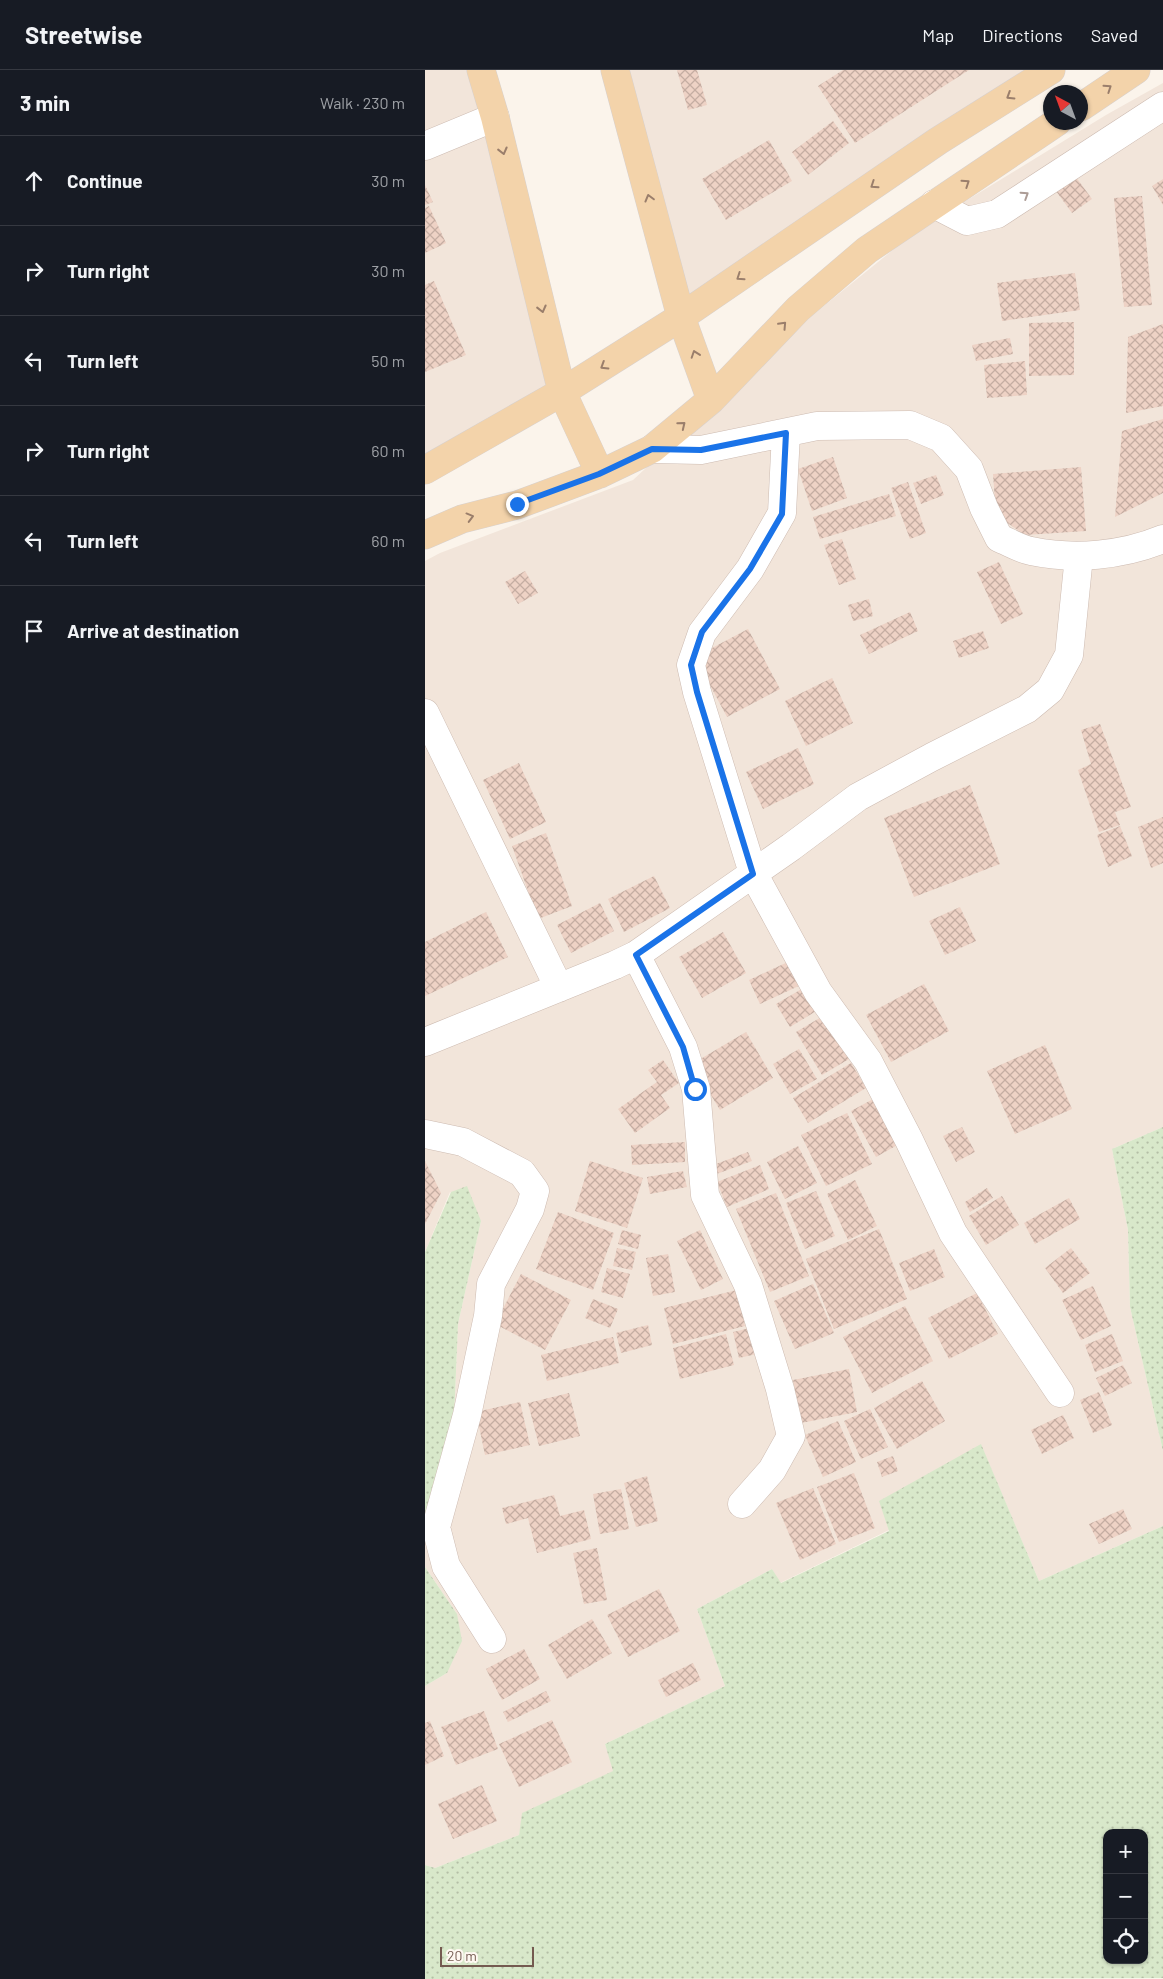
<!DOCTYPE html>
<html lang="en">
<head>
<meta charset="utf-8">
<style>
  body { margin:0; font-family:Barlow,sans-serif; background:#242831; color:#f1f3f6 }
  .controls { position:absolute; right:15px; bottom:15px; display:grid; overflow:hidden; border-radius:10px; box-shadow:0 1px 4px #0004 }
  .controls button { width:45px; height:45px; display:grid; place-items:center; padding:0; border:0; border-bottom:1px solid #363941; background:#171b24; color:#f1f3f6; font:25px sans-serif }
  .compass { position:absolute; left:618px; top:15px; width:45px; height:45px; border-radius:50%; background:#171b24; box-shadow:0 1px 4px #0004; rotate:319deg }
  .scale { position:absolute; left:15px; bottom:12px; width:94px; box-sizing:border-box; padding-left:5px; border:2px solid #745a50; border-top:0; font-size:14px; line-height:18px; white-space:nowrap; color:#745a50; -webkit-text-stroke:4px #fef8f1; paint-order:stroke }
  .stop { position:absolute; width:15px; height:15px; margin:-11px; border:4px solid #1a73e8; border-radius:50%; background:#fff }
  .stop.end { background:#1a73e8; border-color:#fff; box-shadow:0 1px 5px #0008 }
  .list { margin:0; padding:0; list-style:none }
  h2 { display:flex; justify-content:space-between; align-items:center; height:65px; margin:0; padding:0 20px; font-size:21px }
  h2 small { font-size:16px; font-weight:400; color:#9ea1a6 }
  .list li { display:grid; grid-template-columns:32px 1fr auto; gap:15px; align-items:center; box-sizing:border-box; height:90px; padding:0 20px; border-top:1px solid #363941 }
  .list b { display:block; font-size:19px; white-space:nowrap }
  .list em { font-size:16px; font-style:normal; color:#9ea1a6 }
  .icon { flex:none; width:28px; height:28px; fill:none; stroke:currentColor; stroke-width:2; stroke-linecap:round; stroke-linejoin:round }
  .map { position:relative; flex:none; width:738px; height:1909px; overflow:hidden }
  header { display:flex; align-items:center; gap:30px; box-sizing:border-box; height:70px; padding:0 25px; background:#171b24; border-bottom:1px solid #363941 }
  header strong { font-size:24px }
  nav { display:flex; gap:28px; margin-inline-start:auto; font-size:18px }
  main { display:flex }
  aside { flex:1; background:#171b24 }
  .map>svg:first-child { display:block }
</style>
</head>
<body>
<header>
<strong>Streetwise</strong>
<nav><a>Map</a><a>Directions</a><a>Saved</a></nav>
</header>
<main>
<aside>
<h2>3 min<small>Walk · 230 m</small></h2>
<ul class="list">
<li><svg class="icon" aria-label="ahead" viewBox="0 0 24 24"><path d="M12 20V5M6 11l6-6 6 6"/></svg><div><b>Continue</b></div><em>30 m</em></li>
<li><svg class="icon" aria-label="right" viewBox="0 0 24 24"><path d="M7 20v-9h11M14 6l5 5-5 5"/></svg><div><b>Turn right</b></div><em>30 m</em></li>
<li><svg class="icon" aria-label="left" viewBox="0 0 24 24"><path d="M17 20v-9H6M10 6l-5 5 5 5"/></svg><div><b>Turn left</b></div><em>50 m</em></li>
<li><svg class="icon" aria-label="right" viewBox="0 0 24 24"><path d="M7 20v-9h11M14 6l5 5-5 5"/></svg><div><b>Turn right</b></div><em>60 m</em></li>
<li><svg class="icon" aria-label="left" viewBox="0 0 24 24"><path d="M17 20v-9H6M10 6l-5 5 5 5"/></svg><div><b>Turn left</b></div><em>60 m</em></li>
<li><svg class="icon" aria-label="arrive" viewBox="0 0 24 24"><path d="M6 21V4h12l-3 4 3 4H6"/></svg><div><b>Arrive at destination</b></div></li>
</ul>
</aside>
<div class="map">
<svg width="738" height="1909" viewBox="0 0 738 1909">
  <defs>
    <pattern id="grass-dots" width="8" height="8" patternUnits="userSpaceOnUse" patternTransform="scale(1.25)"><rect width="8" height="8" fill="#d8e8ca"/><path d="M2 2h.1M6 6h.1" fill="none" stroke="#b4bfa6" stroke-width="1.8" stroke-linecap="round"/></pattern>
    <pattern id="building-cross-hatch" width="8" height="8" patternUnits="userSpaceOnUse" patternTransform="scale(1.25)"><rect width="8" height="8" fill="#eed2c5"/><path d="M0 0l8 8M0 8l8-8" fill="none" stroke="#c5ada2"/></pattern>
  </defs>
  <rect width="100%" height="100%" fill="#fbf4eb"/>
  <!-- residential -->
  <path fill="#f2e5da" d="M 0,0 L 46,0 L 134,322 L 0,397 Z
    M 193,0 L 617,0 L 259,240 Z
    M 738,13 L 738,1057 L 687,1079 L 703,1160 L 705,1237 L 738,1381 L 738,1456 L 614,1511 L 556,1375 L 464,1460 L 355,1513 L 347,1499 L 272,1539 L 300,1616 L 180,1674 L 189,1701 L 98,1743 L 94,1765 L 10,1798 L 0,1795 L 0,1616 L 22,1603 L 32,1544 L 0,1497 L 0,1464 L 28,1373 L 33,1254 L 56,1151 L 25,1122 L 0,1182 L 0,491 L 15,483 L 208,410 L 368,261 L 490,162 L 681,45 Z"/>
  <!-- grass -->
  <path fill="url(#grass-dots)" fill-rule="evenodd" d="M 738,1057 L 738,1381 L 705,1237 L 703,1160 L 687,1079 Z
    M 42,1116 L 56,1151 L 33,1254 L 28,1373 L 0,1464 L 0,1182 L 26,1122 Z
    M 556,1374 L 614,1511 L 738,1456 L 738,1908 L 0,1909 L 0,1795 L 10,1798 L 94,1765 L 97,1743 L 188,1701 L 180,1674 L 300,1616 L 272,1539 L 347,1499 L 356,1513 L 464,1461 L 454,1431 ZM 682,1763 L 719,1763 L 719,1890 L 682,1890 Z
    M 0,1497 L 32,1544 L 37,1571 L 22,1603 L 0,1616 Z"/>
  <!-- building -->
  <path fill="url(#building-cross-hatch)" d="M 252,0 L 272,0 L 282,35 L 263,40 Z
    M 418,0 L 544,0 L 430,73 L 393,16 Z
    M 408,51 L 424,73 L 383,105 L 367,82 Z
    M 344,70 L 367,111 L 301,150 L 277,109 Z
    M 648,103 L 667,129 L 647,143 L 628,117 Z
    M 738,109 L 738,135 L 727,116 Z
    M 0,115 L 8,132 L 0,135 Z
    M 717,126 L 727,235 L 699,237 L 689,128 Z
    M 4,136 L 21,173 L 0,183 L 0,138 Z
    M 650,203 L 655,240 L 577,251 L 572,213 Z
    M 9,211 L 41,285 L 0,302 L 0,215 Z
    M 649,252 L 649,305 L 604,306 L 604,253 Z
    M 738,254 L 738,336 L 701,343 L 703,267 Z
    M 585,268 L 588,284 L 551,291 L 547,275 Z
    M 600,291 L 602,325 L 562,328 L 559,295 Z
    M 738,349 L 738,423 L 690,447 L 697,361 Z
    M 408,387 L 422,428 L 387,441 L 373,399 Z
    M 656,397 L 661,461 L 600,465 L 571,445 L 568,404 Z
    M 511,405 L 519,425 L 496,434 L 488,413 Z
    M 483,412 L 501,463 L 485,469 L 466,418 Z
    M 464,424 L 471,446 L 395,469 L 388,447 Z
    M 417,469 L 431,509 L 414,515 L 399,475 Z
    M 574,492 L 598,544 L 576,554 L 552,502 Z
    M 100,501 L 113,523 L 93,534 L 80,512 Z
    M 444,529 L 448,546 L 428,551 L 423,535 Z
    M 485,542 L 493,561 L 444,584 L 435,565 Z
    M 323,559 L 355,619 L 302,647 L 270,587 Z
    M 558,561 L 564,578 L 534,588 L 528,571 Z
    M 407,608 L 428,653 L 381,676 L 360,631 Z
    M 675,654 L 706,737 L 690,742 L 695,755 L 674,762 L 653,700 L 666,694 L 656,660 Z
    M 373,678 L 389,714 L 338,739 L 321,702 Z
    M 94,693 L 121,752 L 85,769 L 58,710 Z
    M 545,715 L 575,794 L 489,827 L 459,748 Z
    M 738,747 L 738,793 L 726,798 L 713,757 Z
    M 695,756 L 707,786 L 683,797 L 672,765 Z
    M 121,763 L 147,836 L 113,849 L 87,776 Z
    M 229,806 L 245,838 L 199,862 L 183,829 Z
    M 175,833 L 189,861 L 146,883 L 132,855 Z
    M 535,837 L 551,871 L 520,885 L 504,851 Z
    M 61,842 L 83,887 L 0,926 L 0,872 Z
    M 298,862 L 321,903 L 277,928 L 254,887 Z
    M 367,890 L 378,914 L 335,934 L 324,910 Z
    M 499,914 L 524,961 L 466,992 L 441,945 Z
    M 380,917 L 393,940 L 365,957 L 351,934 Z
    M 398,946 L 424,989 L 397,1005 L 371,962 Z
    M 321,962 L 348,1008 L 295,1040 L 267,994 Z
    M 620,975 L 647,1039 L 590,1064 L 562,1001 Z
    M 374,979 L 392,1009 L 365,1024 L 348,994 Z
    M 238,990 L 254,1013 L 236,1025 L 245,1038 L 210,1063 L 193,1039 L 232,1012 L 223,1000 Z
    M 426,993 L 441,1018 L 383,1053 L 368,1028 Z
    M 450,1028 L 476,1073 L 451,1087 L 426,1041 Z
    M 422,1043 L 447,1094 L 401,1116 L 376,1065 Z
    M 537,1057 L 550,1082 L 531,1092 L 518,1066 Z
    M 260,1072 L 260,1092 L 207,1095 L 206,1075 Z
    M 373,1076 L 392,1113 L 360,1129 L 342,1092 Z
    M 323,1082 L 327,1091 L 286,1106 L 283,1097 Z
    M 0,1091 L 16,1123 L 0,1154 Z
    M 165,1091 L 218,1108 L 202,1158 L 150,1141 Z
    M 335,1095 L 344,1119 L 302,1137 L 292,1112 Z
    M 258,1101 L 262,1117 L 225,1124 L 222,1107 Z
    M 430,1110 L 452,1156 L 423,1170 L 402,1124 Z
    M 562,1118 L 568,1128 L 545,1142 L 540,1132 Z
    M 391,1121 L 410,1166 L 380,1179 L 361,1133 Z
    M 351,1123 L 384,1206 L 345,1222 L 311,1139 Z
    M 577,1126 L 594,1155 L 561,1175 L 544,1146 Z
    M 644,1128 L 655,1149 L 610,1174 L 599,1153 Z
    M 133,1142 L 189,1163 L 168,1220 L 111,1199 Z
    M 454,1159 L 482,1229 L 409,1259 L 381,1189 Z
    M 197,1160 L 216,1165 L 213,1179 L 193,1174 Z
    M 275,1160 L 298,1209 L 276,1220 L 252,1171 Z
    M 192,1178 L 211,1182 L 207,1200 L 188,1196 Z
    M 646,1178 L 665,1203 L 638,1223 L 620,1198 Z
    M 509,1179 L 520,1207 L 485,1221 L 474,1193 Z
    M 243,1184 L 250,1222 L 228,1226 L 221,1188 Z
    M 182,1198 L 205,1204 L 198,1228 L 176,1222 Z
    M 96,1204 L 146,1230 L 120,1280 L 70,1254 Z
    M 388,1214 L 409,1263 L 370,1279 L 349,1231 Z
    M 668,1216 L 686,1256 L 656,1270 L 637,1230 Z
    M 312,1220 L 320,1256 L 248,1274 L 239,1238 Z
    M 552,1223 L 573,1264 L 524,1289 L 503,1248 Z
    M 168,1229 L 193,1239 L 185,1258 L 160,1248 Z
    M 480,1236 L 508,1291 L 447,1323 L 418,1267 Z
    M 223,1255 L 227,1275 L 196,1283 L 191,1263 Z
    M 334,1256 L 340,1282 L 314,1288 L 308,1262 Z
    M 301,1264 L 309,1295 L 255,1309 L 248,1278 Z
    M 687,1264 L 698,1291 L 670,1302 L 660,1275 Z
    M 188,1267 L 194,1293 L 122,1311 L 116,1285 Z
    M 698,1295 L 707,1313 L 680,1326 L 671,1308 Z
    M 424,1299 L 432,1342 L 376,1353 L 368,1310 Z
    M 497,1311 L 520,1351 L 472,1379 L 449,1338 Z
    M 674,1322 L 687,1355 L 668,1363 L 655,1330 Z
    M 144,1323 L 155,1366 L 114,1376 L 103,1333 Z
    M 95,1332 L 105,1375 L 60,1385 L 51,1342 Z
    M 445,1339 L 463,1377 L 436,1389 L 419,1351 Z
    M 638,1345 L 649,1368 L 617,1384 L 606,1360 Z
    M 413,1351 L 431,1392 L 398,1407 L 380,1365 Z
    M 468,1386 L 473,1401 L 457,1407 L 452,1392 Z
    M 429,1403 L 450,1458 L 414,1472 L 392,1417 Z
    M 222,1406 L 233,1451 L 211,1457 L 199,1413 Z
    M 388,1418 L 411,1474 L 375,1490 L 351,1433 Z
    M 196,1419 L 204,1459 L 175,1464 L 168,1424 Z
    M 129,1425 L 135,1446 L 159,1440 L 166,1469 L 112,1483 L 103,1448 L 81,1454 L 77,1438 Z
    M 698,1439 L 707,1459 L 674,1474 L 664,1454 Z
    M 172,1478 L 182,1530 L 159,1534 L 148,1483 Z
    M 234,1519 L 255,1561 L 203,1587 L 182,1545 Z
    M 167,1549 L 187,1583 L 142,1609 L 123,1575 Z
    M 99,1579 L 115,1609 L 77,1630 L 61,1599 Z
    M 268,1593 L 276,1610 L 241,1627 L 233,1610 Z
    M 121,1621 L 126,1631 L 83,1652 L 78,1642 Z
    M 59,1641 L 73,1679 L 31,1695 L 16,1657 Z
    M 127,1650 L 147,1692 L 94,1717 L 74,1674 Z
    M 5,1651 L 19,1686 L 0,1695 L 0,1653 Z
    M 57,1715 L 72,1751 L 28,1769 L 13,1734 Z"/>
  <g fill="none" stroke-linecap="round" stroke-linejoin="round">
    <!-- minor casing -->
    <g stroke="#cdbbb1" stroke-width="29">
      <path id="minor" d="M 0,76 L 70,47
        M 509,134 L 542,151 L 572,144 L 738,36
        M 361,363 L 357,443 L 325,499 L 277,563 L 266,595 L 272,622 L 328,803 L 393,922 L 443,991 L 484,1070 L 528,1163 L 635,1323
        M 227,379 L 276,380 L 392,356 L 485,355 L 516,368 L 544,399 L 559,438 L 574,468 C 584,472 595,479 606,481 C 649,490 697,486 738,469
        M 0,643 L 134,918
        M 211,885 L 258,977 L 271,1019 L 280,1125 L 323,1215 L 355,1319 L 366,1366 L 347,1400 L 317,1434
        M 0,972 L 190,895 L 211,885 L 366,777 L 433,727 L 507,687 L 602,639 L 625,620 L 644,585 L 654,486
        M 0,1064 L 38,1072 L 97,1103 L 110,1121 L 105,1139 L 66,1214 L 63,1246 L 42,1345 L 11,1457 L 21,1496 L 67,1569"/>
    </g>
    <!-- major casing -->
    <g stroke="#d8d1ce" stroke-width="29">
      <path id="major" d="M 56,0 L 70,47 L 137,322 L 175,404
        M 190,0 L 256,247 L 286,330
        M 656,37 L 711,0
        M 0,400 L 137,322 L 256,247 L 513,71 L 626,0
        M 0,465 L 37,449 L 92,435 L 175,404 L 227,379 L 286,330 L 373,239 L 442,180 L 632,52"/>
    </g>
    <!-- minor -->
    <use href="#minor" stroke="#fff" stroke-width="28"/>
    <!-- major -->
    <use href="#major" stroke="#f3d3aa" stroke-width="28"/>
  </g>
  <!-- one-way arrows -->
  <defs><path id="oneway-chevron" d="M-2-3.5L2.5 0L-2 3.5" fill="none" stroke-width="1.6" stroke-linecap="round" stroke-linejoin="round" transform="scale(1.25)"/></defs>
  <g stroke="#9a7e6b">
    <use href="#oneway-chevron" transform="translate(683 18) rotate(-34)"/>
    <use href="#oneway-chevron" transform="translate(585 26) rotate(148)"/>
    <use href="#oneway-chevron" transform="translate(78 81) rotate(76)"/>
    <use href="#oneway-chevron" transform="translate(541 113) rotate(-34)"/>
    <use href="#oneway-chevron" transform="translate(449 115) rotate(146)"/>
    <use href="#oneway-chevron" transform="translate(224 128) rotate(-105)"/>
    <use href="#oneway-chevron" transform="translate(315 207) rotate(146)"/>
    <use href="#oneway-chevron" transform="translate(117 239) rotate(76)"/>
    <use href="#oneway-chevron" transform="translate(358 255) rotate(-47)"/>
    <use href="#oneway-chevron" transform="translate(270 284) rotate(-109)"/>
    <use href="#oneway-chevron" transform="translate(179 296) rotate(148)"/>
    <use href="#oneway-chevron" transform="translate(257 355) rotate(-39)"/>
    <use href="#oneway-chevron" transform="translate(45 447) rotate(-15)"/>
  </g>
  <use stroke="#ac9c96" href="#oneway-chevron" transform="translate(600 125) rotate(-33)"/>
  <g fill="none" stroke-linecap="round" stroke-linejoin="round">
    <!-- route -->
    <path stroke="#1a73e8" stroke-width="6" d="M 92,434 L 174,404 L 227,379 L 276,380 L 361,363 L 357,444 L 325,499 L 277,562 L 266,595 L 272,622 L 328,804 L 211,885 L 258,977 L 270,1019"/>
  </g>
</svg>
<div class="controls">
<button>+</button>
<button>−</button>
<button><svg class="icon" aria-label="locate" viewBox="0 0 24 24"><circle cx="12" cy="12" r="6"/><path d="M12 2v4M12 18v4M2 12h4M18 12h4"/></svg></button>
</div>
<svg class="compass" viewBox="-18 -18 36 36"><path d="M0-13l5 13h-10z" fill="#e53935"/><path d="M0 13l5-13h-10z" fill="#9ea1a6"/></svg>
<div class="scale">20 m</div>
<div class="stop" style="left:270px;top:1019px"></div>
<div class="stop end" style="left:92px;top:434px"></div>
</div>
</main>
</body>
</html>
